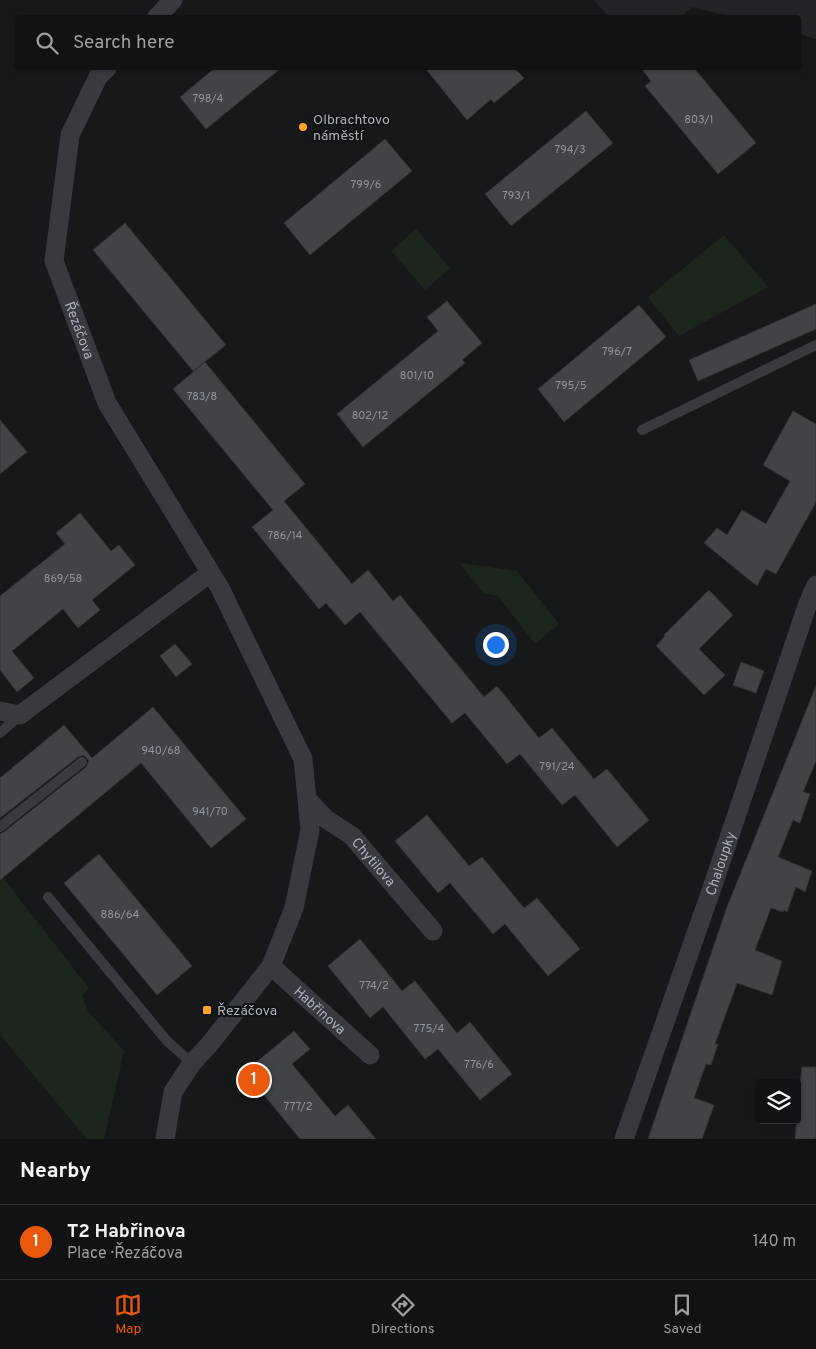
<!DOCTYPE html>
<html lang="en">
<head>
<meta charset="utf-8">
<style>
  body { margin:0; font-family:Overpass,sans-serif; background:#1a1b1d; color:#f1f3f6 }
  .controls { position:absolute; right:15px; bottom:15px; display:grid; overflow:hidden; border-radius:5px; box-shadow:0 1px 4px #0004 }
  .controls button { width:45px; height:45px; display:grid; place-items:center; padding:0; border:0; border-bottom:1px solid #303234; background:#111214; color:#f1f3f6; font:25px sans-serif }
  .you { position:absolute; left:495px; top:644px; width:18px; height:18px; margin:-12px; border:4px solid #fff; border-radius:50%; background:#1a73e8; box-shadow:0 0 0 8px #1a73e833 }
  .badge { display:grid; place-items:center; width:32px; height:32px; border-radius:50%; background:#ea580c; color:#fff; font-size:16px; font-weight:700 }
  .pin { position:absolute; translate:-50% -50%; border:2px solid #fff; box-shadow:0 1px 5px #0006 }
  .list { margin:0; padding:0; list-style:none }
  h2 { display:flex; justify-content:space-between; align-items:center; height:65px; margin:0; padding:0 20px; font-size:21px }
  h2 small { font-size:16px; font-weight:400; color:#9c9ea0 }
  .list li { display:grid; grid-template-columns:32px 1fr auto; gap:15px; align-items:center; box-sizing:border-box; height:75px; padding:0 20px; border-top:1px solid #303234 }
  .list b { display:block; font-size:19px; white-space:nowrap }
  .list p { margin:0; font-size:16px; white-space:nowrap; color:#9c9ea0 }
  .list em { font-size:16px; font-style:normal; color:#9c9ea0 }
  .icon { flex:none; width:28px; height:28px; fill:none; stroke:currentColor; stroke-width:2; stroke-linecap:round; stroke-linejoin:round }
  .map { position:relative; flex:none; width:816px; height:1139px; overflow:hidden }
  .search { position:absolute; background:#111214; box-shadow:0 1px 4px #0004; left:15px; right:15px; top:15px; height:55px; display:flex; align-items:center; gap:12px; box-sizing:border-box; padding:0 18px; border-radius:5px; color:#9c9ea0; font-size:19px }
  .sheet { height:140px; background:#111214 }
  nav { display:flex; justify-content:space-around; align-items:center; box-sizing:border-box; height:70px; border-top:1px solid #303234; background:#111214; font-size:14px; color:#9c9ea0 }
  nav a { display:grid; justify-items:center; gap:2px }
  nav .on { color:#ea580c }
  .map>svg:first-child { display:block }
</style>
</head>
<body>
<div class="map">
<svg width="816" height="1139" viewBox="0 0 816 1139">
  <rect width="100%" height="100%" fill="#17181a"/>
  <!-- built -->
  <path fill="#232427" d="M 594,0 L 816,0 L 816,39 L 799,34 L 798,18 L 733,17 L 692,7 L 680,17 L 609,17 Z"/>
  <!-- green -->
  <path fill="#1d261d" d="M 416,229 L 450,268 L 425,290 L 391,251 Z
    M 724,235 L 768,287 L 679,336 L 648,297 Z
    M 460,563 L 517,571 L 559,624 L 535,644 L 498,596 L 483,593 Z
    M 0,874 L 89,988 L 82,995 L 88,1011 L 124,1051 L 104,1139 L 87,1139 L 0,1035 Z"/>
  <!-- building -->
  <path fill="#414347" stroke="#313236" d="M 215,68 L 281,68 L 206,129 L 180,97 Z
    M 425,68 L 514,68 L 524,78 L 494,103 L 491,99 L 467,120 Z
    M 641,68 L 694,68 L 756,143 L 718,174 L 645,86 L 651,81 Z
    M 586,111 L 613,143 L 511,226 L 485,194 Z
    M 385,139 L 412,171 L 310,255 L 284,223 Z
    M 125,223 L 226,345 L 193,371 L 93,250 Z
    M 447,301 L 482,343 L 462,360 L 465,363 L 363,447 L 337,414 L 438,331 L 427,317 Z
    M 816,304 L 816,329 L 698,381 L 689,360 Z
    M 639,305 L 666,337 L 564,422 L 538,389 Z
    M 205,362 L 305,484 L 284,501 L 352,584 L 368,570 L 393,601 L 400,595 L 484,697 L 497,686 L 539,738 L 552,728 L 594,779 L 607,769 L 649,820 L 617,847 L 575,795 L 562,805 L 520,754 L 507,764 L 465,713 L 452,723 L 360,612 L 345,625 L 326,603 L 319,609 L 252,527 L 273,510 L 173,389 Z
    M 793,411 L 816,424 L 816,502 L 776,574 L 766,569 L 757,586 L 704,543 L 717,528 L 727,535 L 742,510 L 766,524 L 790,481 L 763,465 Z
    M 0,420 L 27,452 L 0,474 Z
    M 80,513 L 111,551 L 119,545 L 135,565 L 92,600 L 100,610 L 78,628 L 63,609 L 12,651 L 34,678 L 17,692 L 0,670 L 0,596 L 65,544 L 56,533 Z
    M 709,590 L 733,615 L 699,649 L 725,675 L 704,695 L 656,646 L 665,636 L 664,635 Z
    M 175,644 L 192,664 L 176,677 L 160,656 Z
    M 741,662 L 764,671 L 756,693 L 733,685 Z
    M 816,686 L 816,761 L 803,792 L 810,794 L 800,823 L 793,820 L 778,857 L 812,871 L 805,892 L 796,887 L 787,912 L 784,910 L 783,912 L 771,908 L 755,950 L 782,961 L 772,995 L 737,983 L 715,1044 L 718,1044 L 711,1065 L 706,1064 L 694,1098 L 714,1105 L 702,1139 L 648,1139 L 727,907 Z
    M 153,707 L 246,819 L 211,848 L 141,763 L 0,880 L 0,834 L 4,832 L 86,767 L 89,761 L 84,755 L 78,757 L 0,818 L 0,778 L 64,725 L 92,758 Z
    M 427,815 L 469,866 L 482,857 L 524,908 L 537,898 L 580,949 L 548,976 L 505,924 L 493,934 L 450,883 L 438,893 L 395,841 Z
    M 99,854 L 192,966 L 157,995 L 64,883 Z
    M 360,939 L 402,991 L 415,981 L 457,1033 L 470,1022 L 512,1074 L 480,1100 L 438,1049 L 425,1059 L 383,1007 L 370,1018 L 328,966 Z
    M 294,1031 L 310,1049 L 292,1064 L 335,1116 L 348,1105 L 376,1139 L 300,1139 L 260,1090 L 252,1097 L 236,1079 Z
    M 802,1067 L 816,1067 L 816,1139 L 795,1139 Z"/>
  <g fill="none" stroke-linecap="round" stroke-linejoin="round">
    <!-- lane -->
    <path stroke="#383a3f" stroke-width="10" d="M 642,430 L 816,345
      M 0,733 L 20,715
      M 0,827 L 82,762
      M 48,897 L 167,1041 L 192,1063"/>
    <!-- street -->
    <g stroke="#383a3f" stroke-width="19">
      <path d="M 156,18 L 173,0"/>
      <path id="s1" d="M 107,68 L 98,77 L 70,135 L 54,261 L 107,403 L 220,588 L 303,759 L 310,830 L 294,908 L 271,966 L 209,1045 L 192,1063 L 173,1092 L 165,1139"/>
      <path d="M 0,711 L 20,715 L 210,573"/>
      <path id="s2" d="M 308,800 L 326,819 L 352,836 L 433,931"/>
      <path id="s3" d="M 271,966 L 370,1055"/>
      <path id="s4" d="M 624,1139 L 713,885 L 807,606 L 816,585"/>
    </g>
  </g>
  <!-- markers -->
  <g fill="#ffa42a" stroke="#121315" stroke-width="2">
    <circle cx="303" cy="127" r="5"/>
    <rect x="202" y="1005" width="10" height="10" rx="2.5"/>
  </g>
  <g text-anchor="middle" stroke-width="4.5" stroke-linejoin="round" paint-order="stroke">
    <!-- number labels -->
    <g font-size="11" fill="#8f959e">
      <text x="208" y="102">798/4</text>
      <text x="699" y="123">803/1</text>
      <text x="570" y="153">794/3</text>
      <text x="366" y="188">799/6</text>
      <text x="516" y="199">793/1</text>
      <text x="617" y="355">796/7</text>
      <text x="417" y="379">801/10</text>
      <text x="571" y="389">795/5</text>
      <text x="202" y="400">783/8</text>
      <text x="370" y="419">802/12</text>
      <text x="285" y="539">786/14</text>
      <text x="63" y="582">869/58</text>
      <text x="161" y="754">940/68</text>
      <text x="557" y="770">791/24</text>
      <text x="210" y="815">941/70</text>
      <text x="120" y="918">886/64</text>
      <text x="374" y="989">774/2</text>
      <text x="429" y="1032">775/4</text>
      <text x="479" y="1068">776/6</text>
      <text x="298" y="1110">777/2</text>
    </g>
    <!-- poi labels -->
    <g font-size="14" fill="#a9b0bb" stroke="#121315" text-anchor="start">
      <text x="313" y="124">Olbrachtovo<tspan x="313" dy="16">náměstí</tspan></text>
      <text x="217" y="1015">Řezáčova</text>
    </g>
    <!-- street labels -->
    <g font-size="14" fill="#a9b0bb" stroke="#121315">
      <text dy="5" stroke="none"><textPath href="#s1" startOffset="278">Řezáčova</textPath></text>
      <text dy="5" stroke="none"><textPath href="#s2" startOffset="91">Chytilova</textPath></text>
      <text dy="5" stroke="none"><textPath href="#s4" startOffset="292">Chaloupky</textPath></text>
      <text dy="5" stroke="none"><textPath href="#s3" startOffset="66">Habřinova</textPath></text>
    </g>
  </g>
</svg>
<div class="controls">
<button><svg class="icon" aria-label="layers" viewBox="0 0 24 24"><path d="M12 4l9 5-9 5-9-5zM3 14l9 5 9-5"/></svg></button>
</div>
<div class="you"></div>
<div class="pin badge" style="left:254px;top:1080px">1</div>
<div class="search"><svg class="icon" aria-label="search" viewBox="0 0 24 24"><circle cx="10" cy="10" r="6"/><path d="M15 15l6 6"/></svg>Search here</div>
</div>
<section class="sheet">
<h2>Nearby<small></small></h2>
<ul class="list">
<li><span class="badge">1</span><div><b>T2 Habřinova</b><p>Place · Řezáčova</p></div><em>140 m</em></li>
</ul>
</section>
<nav>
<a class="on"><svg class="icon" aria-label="map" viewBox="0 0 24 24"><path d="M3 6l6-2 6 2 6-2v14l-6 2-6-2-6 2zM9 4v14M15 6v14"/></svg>Map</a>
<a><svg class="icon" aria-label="directions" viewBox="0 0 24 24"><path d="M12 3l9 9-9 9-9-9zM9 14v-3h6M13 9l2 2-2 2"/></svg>Directions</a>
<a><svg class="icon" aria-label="saved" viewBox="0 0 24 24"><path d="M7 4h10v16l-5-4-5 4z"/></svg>Saved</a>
</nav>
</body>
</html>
